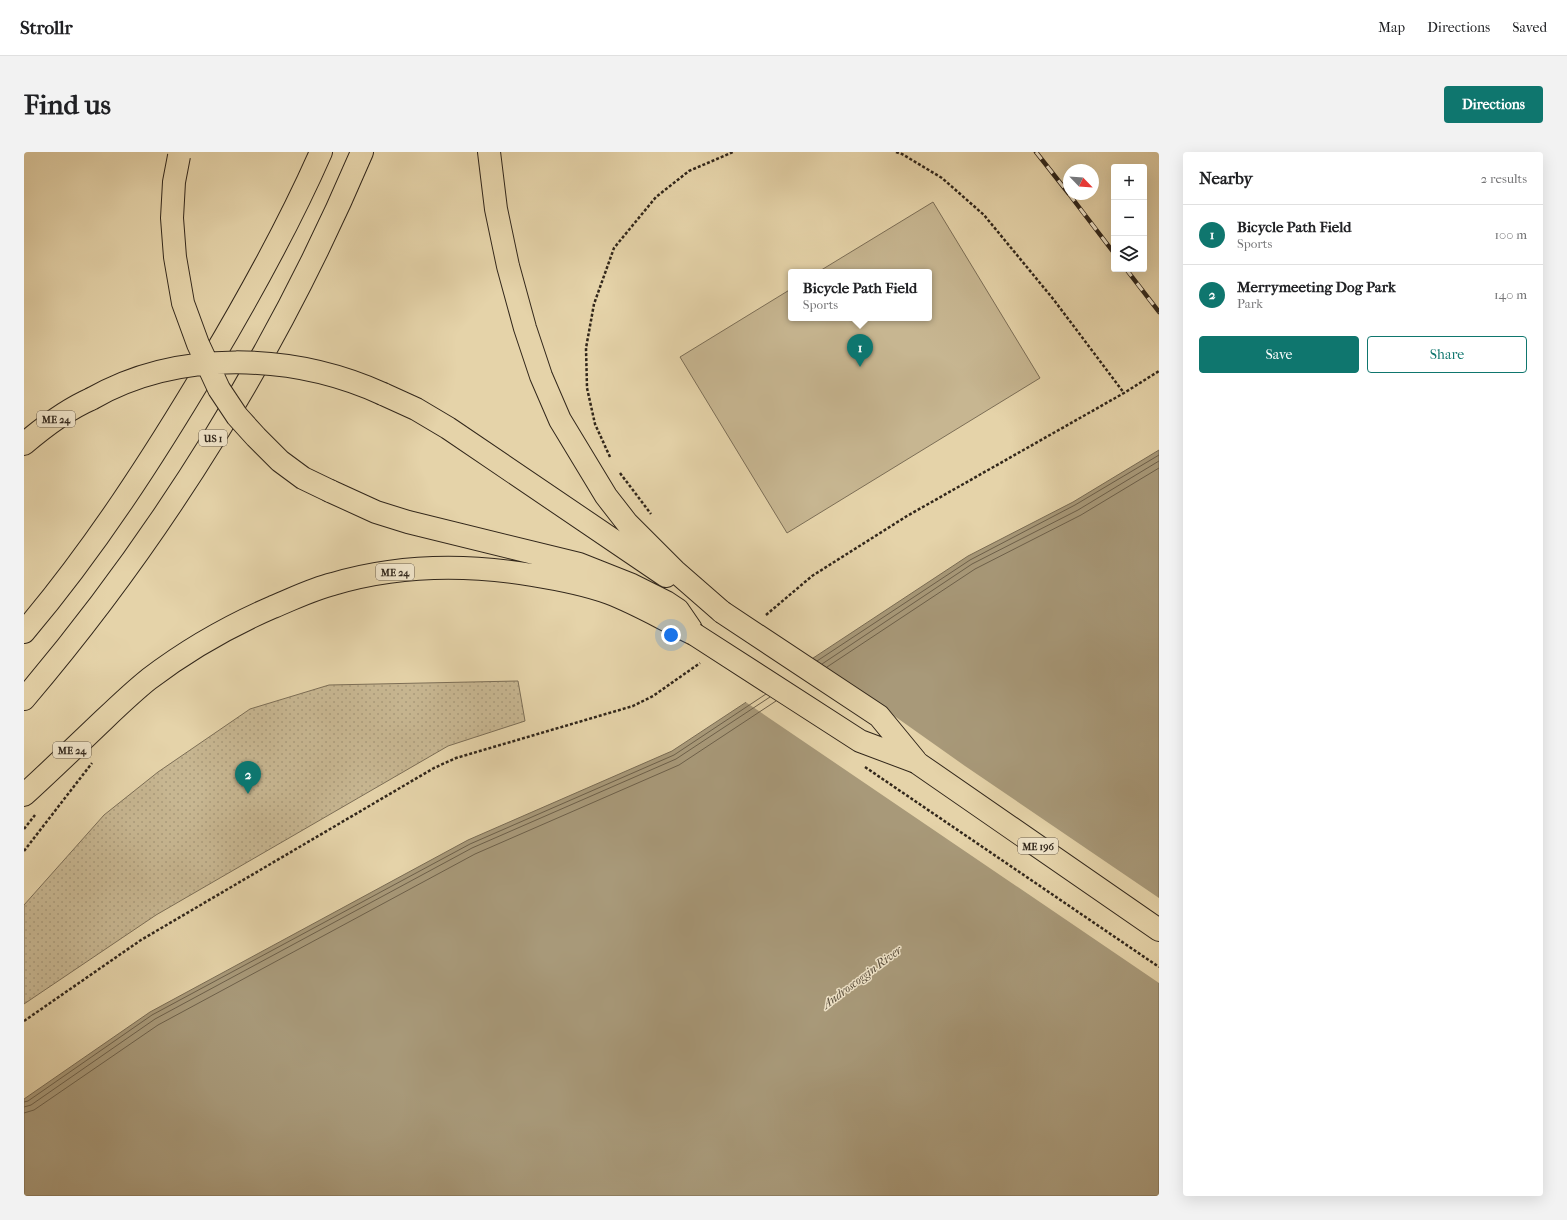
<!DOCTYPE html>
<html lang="en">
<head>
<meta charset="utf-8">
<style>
  body { margin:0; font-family:"IM FELL French Canon",serif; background:#f2f2f2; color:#202124 }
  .controls { position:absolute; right:12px; top:12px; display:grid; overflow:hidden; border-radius:4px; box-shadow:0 4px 16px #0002 }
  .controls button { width:36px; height:36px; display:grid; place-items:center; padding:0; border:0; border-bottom:1px solid #e0e0e0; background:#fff; color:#202124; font:20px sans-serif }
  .compass { position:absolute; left:1039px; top:12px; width:36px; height:36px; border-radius:50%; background:#fff; box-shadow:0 4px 16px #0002; rotate:115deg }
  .you { position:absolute; left:647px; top:483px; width:14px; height:14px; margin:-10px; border:3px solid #fff; border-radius:50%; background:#1a73e8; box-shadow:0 0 0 6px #1a73e833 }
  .badge { display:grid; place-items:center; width:26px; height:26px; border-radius:50%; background:#0f766e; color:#fff; font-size:13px; font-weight:700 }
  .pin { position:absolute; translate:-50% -33px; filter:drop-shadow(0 1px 2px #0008) }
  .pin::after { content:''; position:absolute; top:21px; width:14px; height:12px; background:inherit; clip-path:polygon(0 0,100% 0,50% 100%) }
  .popup { position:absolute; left:764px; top:117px; width:144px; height:52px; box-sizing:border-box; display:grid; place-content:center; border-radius:4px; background:#fff; filter:drop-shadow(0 1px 3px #0005); font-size:13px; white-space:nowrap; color:#757577 }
  .popup b { font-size:15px; color:#202124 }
  .popup::after { content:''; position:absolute; left:50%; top:100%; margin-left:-8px; border:8px solid transparent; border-top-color:#fff }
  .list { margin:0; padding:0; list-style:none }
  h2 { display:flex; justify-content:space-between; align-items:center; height:52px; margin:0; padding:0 16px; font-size:17px }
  h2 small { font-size:13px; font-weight:400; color:#757577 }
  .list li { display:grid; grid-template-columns:26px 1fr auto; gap:12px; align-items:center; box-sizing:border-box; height:60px; padding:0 16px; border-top:1px solid #e0e0e0 }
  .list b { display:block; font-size:15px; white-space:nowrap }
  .list p { margin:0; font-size:13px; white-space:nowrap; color:#757577 }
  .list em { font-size:13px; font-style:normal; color:#757577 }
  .actions { display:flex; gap:8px; padding:12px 16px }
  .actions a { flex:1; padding:9px 0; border:1px solid #0f766e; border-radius:4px; text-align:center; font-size:14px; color:#0f766e }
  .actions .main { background:#0f766e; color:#fff }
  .icon { flex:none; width:22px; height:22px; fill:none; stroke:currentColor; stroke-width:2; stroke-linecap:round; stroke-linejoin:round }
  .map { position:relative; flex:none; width:1135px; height:1044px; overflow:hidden; border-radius:4px }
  header { display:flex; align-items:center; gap:24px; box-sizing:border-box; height:56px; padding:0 20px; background:#fff; border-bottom:1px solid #e0e0e0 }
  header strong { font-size:19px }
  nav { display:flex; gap:22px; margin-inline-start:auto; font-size:14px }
  .intro { display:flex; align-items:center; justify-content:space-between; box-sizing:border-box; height:96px; padding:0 24px }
  h1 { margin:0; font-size:28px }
  .button { padding:10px 18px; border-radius:4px; background:#0f766e; color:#fff; font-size:14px; font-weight:700 }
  main { display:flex; gap:24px; padding:0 24px }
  aside { flex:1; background:#fff; border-radius:4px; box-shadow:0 4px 16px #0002 }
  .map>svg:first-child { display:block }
</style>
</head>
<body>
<header>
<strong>Strollr</strong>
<nav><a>Map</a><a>Directions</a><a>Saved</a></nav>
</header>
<div class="intro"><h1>Find us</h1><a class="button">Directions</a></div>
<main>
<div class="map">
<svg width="1135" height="1044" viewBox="0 0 1135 1044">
  <defs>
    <pattern id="grass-dots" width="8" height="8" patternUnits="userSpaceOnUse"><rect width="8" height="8" fill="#c7b691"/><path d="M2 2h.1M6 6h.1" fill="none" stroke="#ab9c7c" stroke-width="1.8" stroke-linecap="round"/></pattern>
  </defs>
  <rect width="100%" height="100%" fill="#e5d3a9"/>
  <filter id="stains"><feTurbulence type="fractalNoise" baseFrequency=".005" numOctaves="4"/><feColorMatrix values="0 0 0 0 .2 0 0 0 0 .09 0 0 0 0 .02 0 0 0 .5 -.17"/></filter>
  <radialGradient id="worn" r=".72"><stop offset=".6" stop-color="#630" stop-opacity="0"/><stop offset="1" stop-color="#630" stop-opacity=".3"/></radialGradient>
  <!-- grass -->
  <path fill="url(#grass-dots)" stroke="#7c6e56" d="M 494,529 L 501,569 L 424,594 L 132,763 L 0,852 L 0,753 L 80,663 L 134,620 L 226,557 L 305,533 Z"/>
  <!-- pitch -->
  <path fill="#c7b691" stroke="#7c6e56" d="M 909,50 L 1016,226 L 763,381 L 656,205 L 767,137 L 767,166 L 905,166 L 905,120 L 794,120 Z"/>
  <!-- water -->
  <path fill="#a89979" stroke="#796b53" d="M 1135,298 L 1135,1044 L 0,1044 L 0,947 L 126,860 L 444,688 L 648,599 L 944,404 L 1049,350 Z"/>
  <!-- pier -->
  <path fill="#e5d3a9" d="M 787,505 L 941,614 L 1135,746 L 1135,831 L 720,549 Z"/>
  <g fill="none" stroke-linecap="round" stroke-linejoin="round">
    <!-- shore -->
    <path stroke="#6d604a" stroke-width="1" d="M 793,509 L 946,408 L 1051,353 L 1135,303
      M 798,512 L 948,412 L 1054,358 L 1135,309
      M 803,515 L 951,417 L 1057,363 L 1135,316
      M 0,950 L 4,949 L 128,863 L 446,692 L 650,603 L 742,542
      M 0,955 L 7,953 L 131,867 L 448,696 L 652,607 L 746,545
      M 0,961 L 10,958 L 134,873 L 451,702 L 655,613 L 752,549"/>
    <!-- trunk casing -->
    <g stroke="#32271b" stroke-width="24">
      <path id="trunk" d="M 892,610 L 1135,778"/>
    </g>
    <!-- motorway casing -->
    <g stroke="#32271b" stroke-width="24">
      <path id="motorway" d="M 465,0 L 472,57 L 484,114 L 501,176 L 517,224 L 536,268 L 582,344 L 603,371 L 651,419 L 698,460
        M 359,242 L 392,257 L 424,276 L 642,424
        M 0,292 C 21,274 42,258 67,247
        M 306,339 L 352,360 L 384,370 L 555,412 L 608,433 L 642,450 L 654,458 L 667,477
        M 0,480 C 71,396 129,306 185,212 C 226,143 265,73 297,0
        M 0,547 C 139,384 255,196 338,0
        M 0,643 C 23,622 46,600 69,578 C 87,561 105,543 125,527 C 163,498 205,474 249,455 C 269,447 288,437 309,432 C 373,413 442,412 508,423 C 533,427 560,432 585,441 C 614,452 642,469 670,482"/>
    </g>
    <!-- path -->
    <path stroke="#32271b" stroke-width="2.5" stroke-dasharray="3 2" stroke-linecap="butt" d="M 872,0 L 878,2 L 918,26 L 960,63 L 1030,148 L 1100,241
      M 586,305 L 571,272 L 563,236 L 562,196 L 570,152 L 590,96 L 632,45 L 665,19 L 709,0
      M 596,321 L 627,362
      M 742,463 L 788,424 L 883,364 L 1100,241 L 1135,219
      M 0,677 L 11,663
      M 0,699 L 68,611
      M 0,869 L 117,788 L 410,616 L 432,606 L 609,554 L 629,544 L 676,511"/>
    <!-- trunk -->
    <use href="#trunk" stroke="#e5d3a9" stroke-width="22"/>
    <!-- motorway -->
    <use href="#motorway" stroke="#e5d3a9" stroke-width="22"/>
    <!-- rail casing -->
    <g stroke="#32271b" stroke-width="4.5">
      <path id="rail" d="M 1012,0 L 1045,42
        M 1045,42 L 1090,101
        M 1102,117 L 1135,160"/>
    </g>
    <!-- rail -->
    <use href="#rail" stroke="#eee2c7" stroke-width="3" stroke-dasharray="9" stroke-linecap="butt"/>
    <!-- trunk-bridge casing -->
    <g stroke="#32271b" stroke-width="24" stroke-linecap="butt">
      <path id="trunk-bridge" d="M 698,460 L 855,564 L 892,609
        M 670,482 L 836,589 L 892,610"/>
    </g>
    <!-- motorway-bridge casing -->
    <g stroke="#32271b" stroke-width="24" stroke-linecap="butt">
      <path id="motorway-bridge" d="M 155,4 L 150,30 L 148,66 L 151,105 L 159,151 L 174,192 L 195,237 L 213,264 L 232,285 L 256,309 L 279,326 L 306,339
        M 67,247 C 154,197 269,201 359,242"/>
    </g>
    <!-- path-bridge -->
    <path stroke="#32271b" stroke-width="2.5" stroke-dasharray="3 2" stroke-linecap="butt" d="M 645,486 L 650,489
      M 841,615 L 1135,815"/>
    <!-- trunk-bridge -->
    <use href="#trunk-bridge" stroke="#e5d3a9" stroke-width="22"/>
    <!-- motorway-bridge -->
    <use href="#motorway-bridge" stroke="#e5d3a9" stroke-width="22"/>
  </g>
  <g text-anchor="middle" stroke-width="3" stroke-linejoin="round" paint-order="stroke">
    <!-- shield labels -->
    <g fill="#eee2c7" stroke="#6a5f4f" stroke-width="1">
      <rect x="13" y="259" width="38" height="16" rx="3"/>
      <rect x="175" y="278" width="28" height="16" rx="3"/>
      <rect x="352" y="412" width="38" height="16" rx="3"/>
      <rect x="29" y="590" width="38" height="16" rx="3"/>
      <rect x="994" y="686" width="40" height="16" rx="3"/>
    </g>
    <g font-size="10" font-weight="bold" fill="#32271b">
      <text x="32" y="271">ME 24</text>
      <text x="189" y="290">US 1</text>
      <text x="371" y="424">ME 24</text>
      <text x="48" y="602">ME 24</text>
      <text x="1014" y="698">ME 196</text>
    </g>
    <!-- water labels -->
    <g font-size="12" font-style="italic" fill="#554937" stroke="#eee2c7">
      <text transform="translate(838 825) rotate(-37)" y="4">Androscoggin River</text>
    </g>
  </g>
  <rect width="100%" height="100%" filter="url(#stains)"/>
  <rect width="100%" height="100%" fill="url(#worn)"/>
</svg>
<div class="controls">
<button>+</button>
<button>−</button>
<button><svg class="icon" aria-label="layers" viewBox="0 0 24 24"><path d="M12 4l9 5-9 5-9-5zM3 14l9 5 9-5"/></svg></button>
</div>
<svg class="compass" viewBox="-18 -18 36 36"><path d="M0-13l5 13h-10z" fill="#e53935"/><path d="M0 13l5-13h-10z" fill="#757577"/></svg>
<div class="you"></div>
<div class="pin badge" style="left:836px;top:215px">1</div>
<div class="popup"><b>Bicycle Path Field</b>Sports</div>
<div class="pin badge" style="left:224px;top:642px">2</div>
</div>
<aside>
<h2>Nearby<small>2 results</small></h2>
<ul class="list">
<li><span class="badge">1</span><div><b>Bicycle Path Field</b><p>Sports</p></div><em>100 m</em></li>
<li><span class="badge">2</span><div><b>Merrymeeting Dog Park</b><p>Park</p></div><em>140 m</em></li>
</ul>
<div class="actions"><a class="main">Save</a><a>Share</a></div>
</aside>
</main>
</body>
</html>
